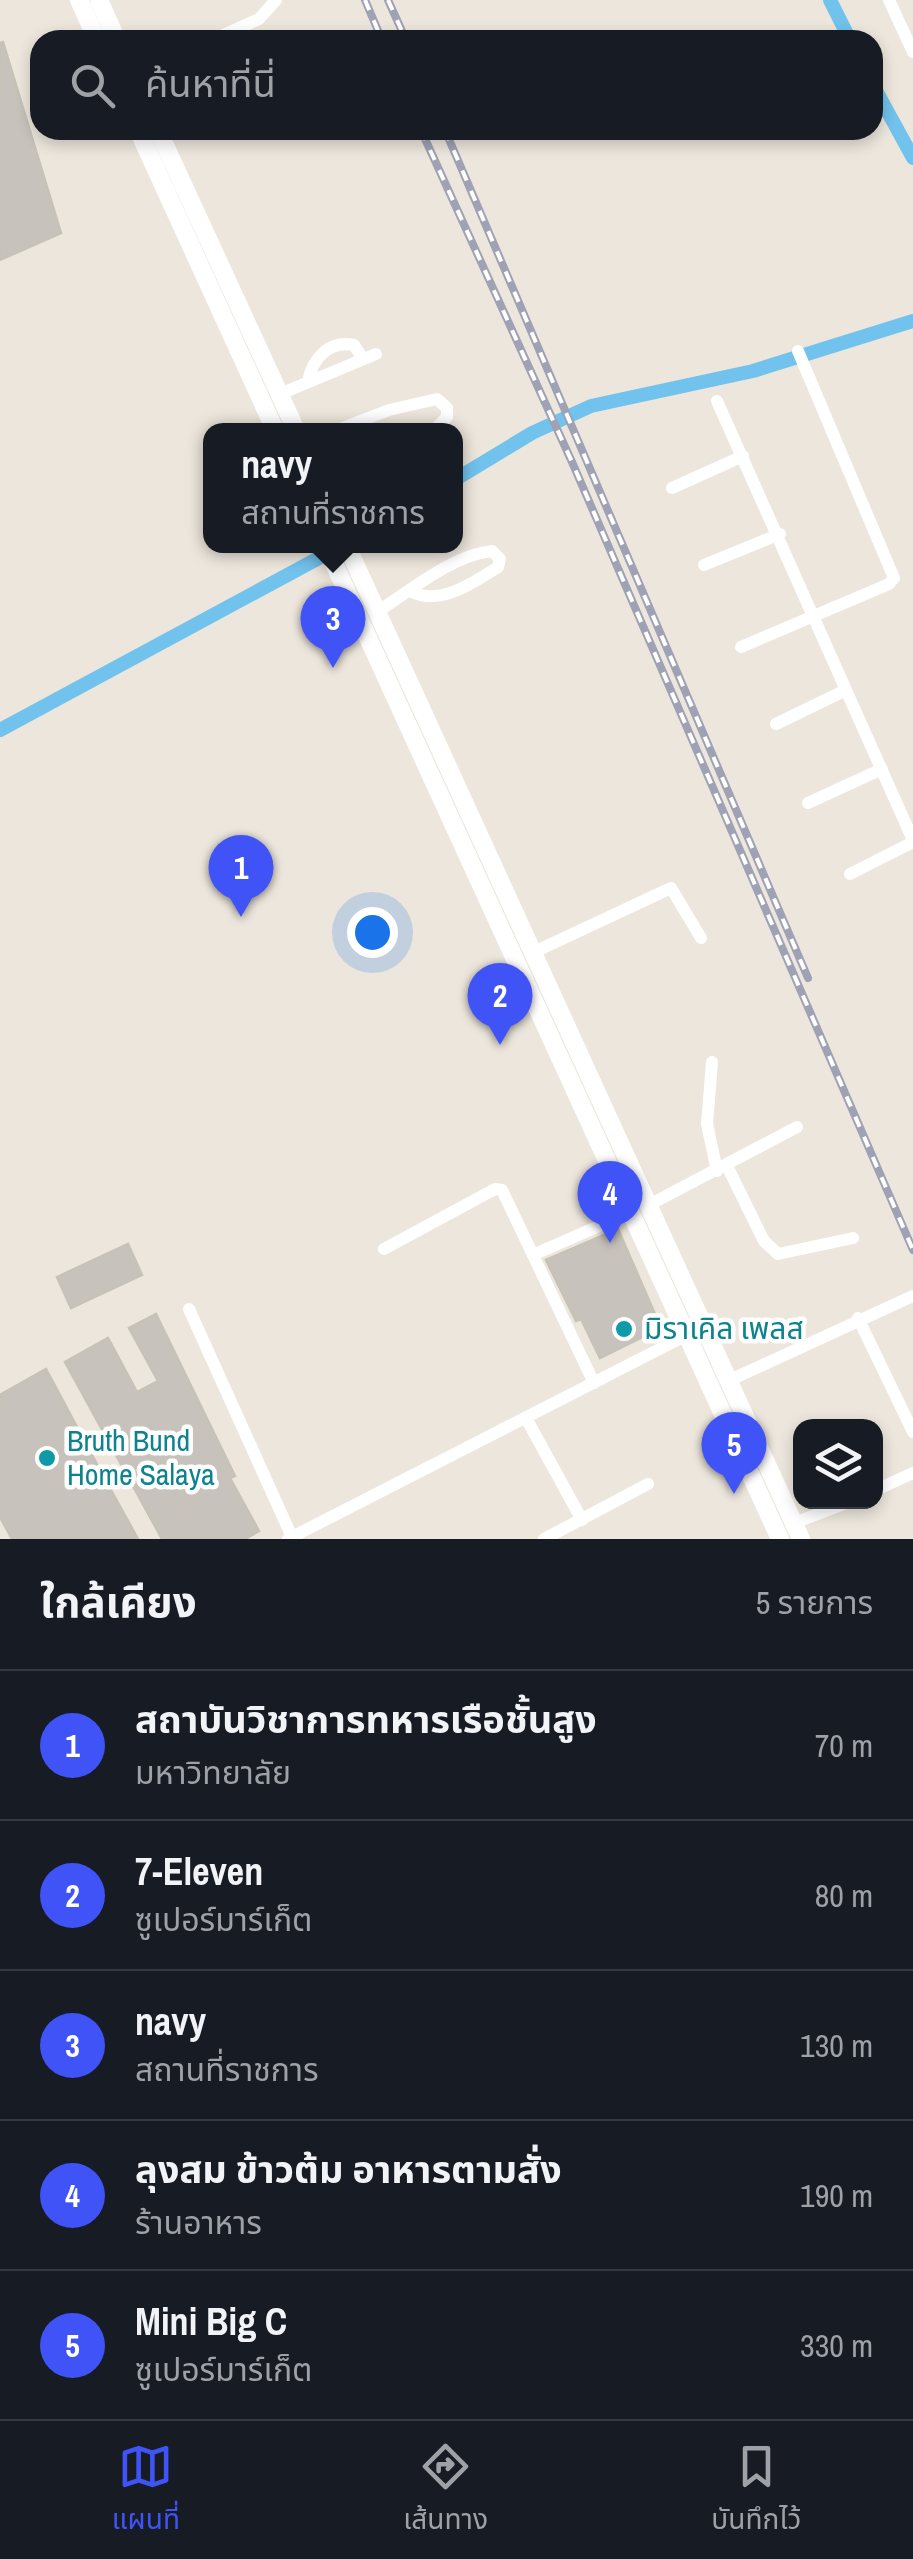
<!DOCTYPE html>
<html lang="th">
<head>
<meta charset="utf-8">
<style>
  body { margin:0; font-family:"Archivo Narrow","Noto Sans Thai",sans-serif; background:#242831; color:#f1f3f6 }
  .controls { position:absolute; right:30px; bottom:30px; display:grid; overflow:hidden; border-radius:20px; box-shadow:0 5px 15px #0003 }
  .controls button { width:90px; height:90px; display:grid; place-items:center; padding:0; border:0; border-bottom:2px solid #363941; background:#171b24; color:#f1f3f6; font:50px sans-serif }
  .you { position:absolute; left:372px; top:932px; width:35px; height:35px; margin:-25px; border:8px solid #fff; border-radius:50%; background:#1a73e8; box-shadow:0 0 0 15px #1a73e833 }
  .badge { display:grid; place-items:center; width:65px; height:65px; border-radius:50%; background:#4053f6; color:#fff; font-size:32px; font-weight:700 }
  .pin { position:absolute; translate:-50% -82px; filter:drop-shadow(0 2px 5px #0008) }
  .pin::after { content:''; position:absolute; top:52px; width:35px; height:30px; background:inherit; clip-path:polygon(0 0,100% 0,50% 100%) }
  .popup { position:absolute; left:203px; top:423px; width:260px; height:130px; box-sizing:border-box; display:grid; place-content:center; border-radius:20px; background:#171b24; filter:drop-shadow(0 2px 8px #0005); font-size:32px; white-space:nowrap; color:#9ea1a6 }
  .popup b { font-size:38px; color:#f1f3f6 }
  .popup::after { content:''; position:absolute; left:50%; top:100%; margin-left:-20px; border:20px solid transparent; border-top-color:#171b24 }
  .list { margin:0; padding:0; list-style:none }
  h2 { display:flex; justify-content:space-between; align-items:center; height:130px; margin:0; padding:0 40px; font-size:42px }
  h2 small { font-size:32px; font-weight:400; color:#9ea1a6 }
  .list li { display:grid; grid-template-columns:65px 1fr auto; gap:30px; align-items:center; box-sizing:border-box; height:150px; padding:0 40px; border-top:2px solid #363941 }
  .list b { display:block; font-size:38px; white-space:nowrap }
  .list p { margin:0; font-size:32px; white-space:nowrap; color:#9ea1a6 }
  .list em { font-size:32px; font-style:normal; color:#9ea1a6 }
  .icon { flex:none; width:55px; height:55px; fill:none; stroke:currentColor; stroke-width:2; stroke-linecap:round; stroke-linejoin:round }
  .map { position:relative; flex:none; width:913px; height:1539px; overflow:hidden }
  .search { position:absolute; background:#171b24; box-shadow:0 5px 15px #0003; left:30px; right:30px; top:30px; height:110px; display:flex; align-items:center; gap:25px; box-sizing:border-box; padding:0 35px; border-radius:30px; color:#9ea1a6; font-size:38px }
  .sheet { height:880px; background:#171b24 }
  nav { display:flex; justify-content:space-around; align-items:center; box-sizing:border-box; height:140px; border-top:2px solid #363941; background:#171b24; font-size:28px; color:#9ea1a6 }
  nav a { display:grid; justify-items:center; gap:5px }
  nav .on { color:#4053f6 }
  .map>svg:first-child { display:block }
</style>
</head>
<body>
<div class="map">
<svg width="913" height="1539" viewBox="0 0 913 1539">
  <rect width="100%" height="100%" fill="#ece6dc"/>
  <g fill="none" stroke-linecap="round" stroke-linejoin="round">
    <!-- canal -->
    <path stroke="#71c2ec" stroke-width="14" d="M 830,0 L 850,40
      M 873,85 L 913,158
      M 456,479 L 532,433 L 591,406 L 753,371 L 913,321
      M 0,730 L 341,546"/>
  </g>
  <!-- building -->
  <path fill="#c7c3bc" stroke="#c7c2b6" stroke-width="2.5" d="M 3,42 L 61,233 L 0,260 L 0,43 Z
    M 618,1229 L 661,1328 L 600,1358 L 581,1319 L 576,1321 L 546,1260 Z
    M 128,1244 L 142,1275 L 71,1308 L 57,1277 Z
    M 156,1314 L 235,1476 L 230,1478 L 259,1531 L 245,1539 L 162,1539 L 65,1362 L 108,1338 L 137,1392 L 158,1381 L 129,1328 Z
    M 46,1369 L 106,1481 L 138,1539 L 12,1539 L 0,1517 L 0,1395 Z"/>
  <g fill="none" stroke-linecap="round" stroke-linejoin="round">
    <!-- street -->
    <path stroke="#fff" stroke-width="12" d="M 889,0 L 913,52
      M 212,40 L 259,19 L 276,0
      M 308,381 C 313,358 329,340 354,345 L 363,359
      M 280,394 L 376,354
      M 717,401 L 913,840
      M 337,430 L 389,410 L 437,399 L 447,408 L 447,417 L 434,430
      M 672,488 L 743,456
      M 704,565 L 780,534
      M 377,612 C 410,591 452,555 492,551 L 500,559 L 498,567 C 473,583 439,607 410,591
      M 741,647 L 889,584 L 894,578 L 798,351
      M 776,724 L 846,690
      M 808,803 L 882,769
      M 850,874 L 913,842
      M 532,953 L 671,888 L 701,938
      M 712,1062 L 707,1124 L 717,1171
      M 727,1166 L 764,1241 L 778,1254 L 853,1238
      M 647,1206 L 797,1127
      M 384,1249 L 495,1189 L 502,1190 L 594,1383
      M 535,1254 L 631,1212
      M 189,1309 L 292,1537
      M 858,1318 L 913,1432
      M 728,1381 L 913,1296
      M 526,1418 L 582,1520
      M 876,1490 L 913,1473
      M 794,1523 L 849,1502
      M 288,1539 L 687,1335
      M 544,1539 L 648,1484"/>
    <!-- secondary -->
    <path stroke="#fff" stroke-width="18" d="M 79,0 L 97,40
      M 99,0 L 117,40
      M 138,130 L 275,430
      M 158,130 L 296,430
      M 326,546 L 780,1539
      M 347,546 L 801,1539"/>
    <!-- rail casing -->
    <g stroke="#9fa1b4" stroke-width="8">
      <path id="rail" d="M 365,0 L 382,40
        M 388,0 L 406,40
        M 421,130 L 572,462 L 913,1250
        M 445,130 L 808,978"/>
    </g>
    <!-- rail -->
    <use href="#rail" stroke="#fff" stroke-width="4" stroke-dasharray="11" stroke-linecap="butt"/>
  </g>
  <!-- markers -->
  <g fill="#0f9aa8" stroke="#fff" stroke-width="4">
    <circle cx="624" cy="1329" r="10"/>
    <circle cx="47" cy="1458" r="10"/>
  </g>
  <g text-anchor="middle" stroke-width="9" stroke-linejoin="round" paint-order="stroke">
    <!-- culture labels -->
    <g font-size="30" fill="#0d838f" stroke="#fff" text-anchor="start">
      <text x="644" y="1339">มิราเคิล เพลส</text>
      <text x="67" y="1451">Bruth Bund<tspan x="67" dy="34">Home Salaya</tspan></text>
    </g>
  </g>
</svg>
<div class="controls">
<button><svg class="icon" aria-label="layers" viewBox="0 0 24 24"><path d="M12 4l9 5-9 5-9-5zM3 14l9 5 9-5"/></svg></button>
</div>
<div class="you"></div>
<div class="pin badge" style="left:241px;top:917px">1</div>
<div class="pin badge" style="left:500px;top:1045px">2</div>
<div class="pin badge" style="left:333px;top:668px">3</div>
<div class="popup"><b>navy</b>สถานที่ราชการ</div>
<div class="pin badge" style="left:610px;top:1243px">4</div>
<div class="pin badge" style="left:734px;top:1494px">5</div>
<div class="search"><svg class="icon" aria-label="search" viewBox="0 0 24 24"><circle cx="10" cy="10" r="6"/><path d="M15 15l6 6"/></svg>ค้นหาที่นี่</div>
</div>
<section class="sheet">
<h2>ใกล้เคียง<small>5 รายการ</small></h2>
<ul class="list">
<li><span class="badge">1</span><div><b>สถาบันวิชาการทหารเรือชั้นสูง</b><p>มหาวิทยาลัย</p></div><em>70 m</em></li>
<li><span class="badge">2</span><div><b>7-Eleven</b><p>ซูเปอร์มาร์เก็ต</p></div><em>80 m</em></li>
<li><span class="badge">3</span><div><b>navy</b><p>สถานที่ราชการ</p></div><em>130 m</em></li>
<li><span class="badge">4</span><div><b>ลุงสม ข้าวต้ม อาหารตามสั่ง</b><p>ร้านอาหาร</p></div><em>190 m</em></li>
<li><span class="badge">5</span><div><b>Mini Big C</b><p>ซูเปอร์มาร์เก็ต</p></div><em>330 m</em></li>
</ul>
</section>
<nav>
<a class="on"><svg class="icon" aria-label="map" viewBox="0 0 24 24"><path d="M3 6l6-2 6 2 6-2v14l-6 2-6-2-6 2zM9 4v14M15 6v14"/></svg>แผนที่</a>
<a><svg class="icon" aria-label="directions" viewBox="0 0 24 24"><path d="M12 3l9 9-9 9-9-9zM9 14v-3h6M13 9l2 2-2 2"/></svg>เส้นทาง</a>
<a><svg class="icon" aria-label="saved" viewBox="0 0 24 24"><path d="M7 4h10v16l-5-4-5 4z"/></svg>บันทึกไว้</a>
</nav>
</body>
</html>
